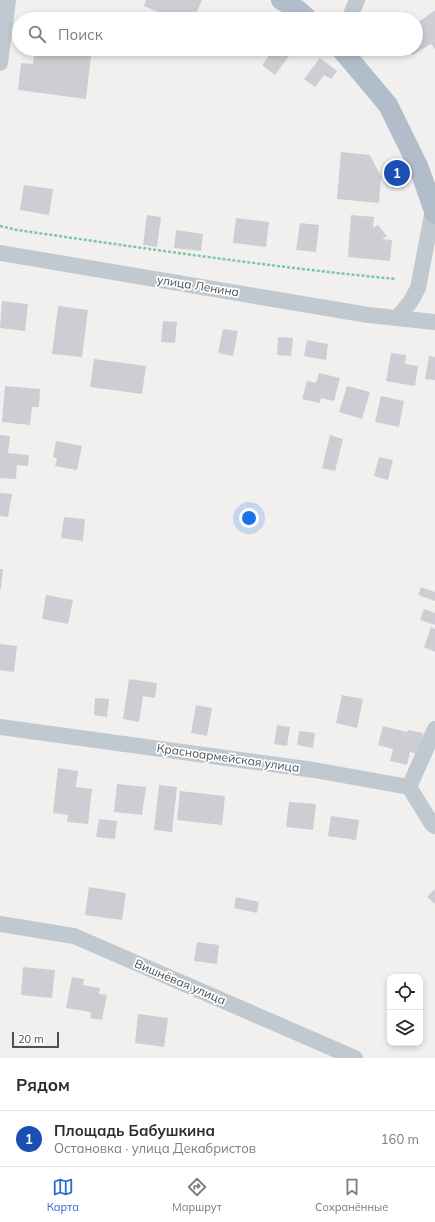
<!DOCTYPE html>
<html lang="ru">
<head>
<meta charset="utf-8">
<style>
  body { margin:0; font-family:Mulish,sans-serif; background:#f2f2f3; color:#2b2b33 }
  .controls { position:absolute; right:12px; bottom:12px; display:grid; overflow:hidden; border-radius:8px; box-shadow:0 2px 6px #0003 }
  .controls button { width:36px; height:36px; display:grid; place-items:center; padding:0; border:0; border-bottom:1px solid #e1e1e2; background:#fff; color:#2b2b33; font:20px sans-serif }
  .scale { position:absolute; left:12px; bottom:10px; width:47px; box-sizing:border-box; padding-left:4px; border:2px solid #49525b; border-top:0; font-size:11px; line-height:14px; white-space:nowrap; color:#49525b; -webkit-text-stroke:3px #fff; paint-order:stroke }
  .you { position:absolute; left:249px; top:518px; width:14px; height:14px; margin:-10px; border:3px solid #fff; border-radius:50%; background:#1a73e8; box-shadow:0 0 0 6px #1a73e833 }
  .badge { display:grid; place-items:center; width:26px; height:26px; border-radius:50%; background:#2c6bcf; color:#fff; font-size:13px; font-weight:700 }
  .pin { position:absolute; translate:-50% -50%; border:2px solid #fff; box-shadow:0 1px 4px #0006 }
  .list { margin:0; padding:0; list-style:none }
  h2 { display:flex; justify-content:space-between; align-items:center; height:52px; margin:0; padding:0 16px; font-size:17px }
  h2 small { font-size:13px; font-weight:400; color:#7c7c81 }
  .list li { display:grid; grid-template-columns:26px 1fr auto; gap:12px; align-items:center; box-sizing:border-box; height:56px; padding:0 16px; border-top:1px solid #e1e1e2 }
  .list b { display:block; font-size:15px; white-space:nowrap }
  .list p { margin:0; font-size:13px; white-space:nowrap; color:#7c7c81 }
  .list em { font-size:13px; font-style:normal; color:#7c7c81 }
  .icon { flex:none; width:22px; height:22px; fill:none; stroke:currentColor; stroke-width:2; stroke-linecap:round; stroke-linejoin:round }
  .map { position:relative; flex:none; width:435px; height:1058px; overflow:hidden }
  .search { position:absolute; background:#fff; box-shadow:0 2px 6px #0003; left:12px; right:12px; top:12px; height:44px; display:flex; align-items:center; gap:10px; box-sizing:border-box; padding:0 14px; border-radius:22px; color:#7c7c81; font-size:15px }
  .sheet { height:108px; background:#fff }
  nav { display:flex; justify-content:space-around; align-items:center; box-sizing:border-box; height:56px; border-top:1px solid #e1e1e2; background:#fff; font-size:11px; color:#7c7c81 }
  nav a { display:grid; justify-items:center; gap:2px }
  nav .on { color:#2c6bcf }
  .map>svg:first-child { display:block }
</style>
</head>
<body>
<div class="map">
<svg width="435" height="1058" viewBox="0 0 435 1058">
  <rect width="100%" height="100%" fill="#f2f0ef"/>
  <!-- building -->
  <path fill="#cdced3" d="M 146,0 L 202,0 L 194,19 L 174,19 L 144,6 Z
    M 435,10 L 435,49 L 431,44 L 413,55 L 407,49 L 416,49 L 416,24 Z
    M 35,49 L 64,49 L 64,52 L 91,56 L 86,99 L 18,90 L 21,63 L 33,64 Z
    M 274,49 L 286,49 L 291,53 L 275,75 L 262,65 Z
    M 320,58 L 337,71 L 331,79 L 324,75 L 315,87 L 304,79 Z
    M 341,152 L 370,155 L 381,177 L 379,203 L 337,199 Z
    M 24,185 L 53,189 L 49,215 L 20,210 Z
    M 147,215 L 161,217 L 157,247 L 143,245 Z
    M 351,215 L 374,217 L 373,228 L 378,225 L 387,236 L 382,239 L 392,240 L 390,261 L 348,257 Z
    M 236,218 L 269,222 L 266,247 L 233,243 Z
    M 300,223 L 319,225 L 316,252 L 296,250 Z
    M 176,230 L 203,234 L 201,251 L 174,248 Z
    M 2,301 L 28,304 L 25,331 L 0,328 Z
    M 58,306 L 88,310 L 82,357 L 52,354 Z
    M 163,321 L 177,322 L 175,343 L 161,342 Z
    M 223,329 L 238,331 L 233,356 L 218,353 Z
    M 278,337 L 293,338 L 291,356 L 277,355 Z
    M 307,340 L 328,344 L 326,360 L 304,356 Z
    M 391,353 L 406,355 L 405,364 L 418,366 L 415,386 L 386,381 Z
    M 429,356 L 435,357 L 435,380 L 425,379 Z
    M 94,359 L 146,366 L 142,394 L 90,387 Z
    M 319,373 L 340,378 L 334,401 L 321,398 L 320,403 L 302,399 L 307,381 L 316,383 Z
    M 5,386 L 40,389 L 39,407 L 32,407 L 30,425 L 2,422 Z
    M 347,386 L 370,392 L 362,419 L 339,412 Z
    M 381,396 L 404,401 L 399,427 L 375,422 Z
    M 0,435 L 10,436 L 8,453 L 29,455 L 28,466 L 17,465 L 16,479 L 0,478 Z
    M 330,435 L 343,439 L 335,471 L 322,468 Z
    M 56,441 L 82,446 L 77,470 L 55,466 L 57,458 L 53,457 Z
    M 379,457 L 393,460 L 388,480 L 374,476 Z
    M 0,493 L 12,494 L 8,517 L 0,516 Z
    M 64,517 L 85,519 L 83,541 L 61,538 Z
    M 0,569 L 3,569 L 1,589 L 0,589 Z
    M 421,587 L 435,592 L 435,601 L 418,595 Z
    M 46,595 L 73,600 L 68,624 L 42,619 Z
    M 424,609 L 435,613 L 435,625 L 420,620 Z
    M 431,627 L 435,629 L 435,652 L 424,647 Z
    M 0,644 L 17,646 L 14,672 L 0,670 Z
    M 129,679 L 157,683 L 155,698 L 143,696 L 139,722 L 123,719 Z
    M 342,695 L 363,699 L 357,728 L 336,723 Z
    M 95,698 L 109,699 L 107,717 L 94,715 Z
    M 196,705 L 212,708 L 207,736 L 191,733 Z
    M 277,725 L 290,727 L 287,746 L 274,744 Z
    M 383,726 L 407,732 L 408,730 L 423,733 L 418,754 L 410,752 L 407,765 L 390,761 L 393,749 L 378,745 Z
    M 299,731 L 315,733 L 313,748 L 297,745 Z
    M 58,768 L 78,771 L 76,787 L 92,789 L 88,824 L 67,822 L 68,815 L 53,813 Z
    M 117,784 L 146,787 L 142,815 L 114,812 Z
    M 159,785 L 177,787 L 172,832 L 154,830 Z
    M 180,791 L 225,796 L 222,825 L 177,820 Z
    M 289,802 L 316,804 L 313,830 L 286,827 Z
    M 331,816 L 359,820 L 356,840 L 328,836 Z
    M 99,819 L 117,821 L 115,839 L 96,837 Z
    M 89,887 L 126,893 L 122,920 L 85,915 Z
    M 435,889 L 435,904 L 427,897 Z
    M 236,897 L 259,902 L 257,913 L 234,908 Z
    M 197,942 L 219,945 L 217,964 L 194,961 Z
    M 23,967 L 55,970 L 52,998 L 21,995 Z
    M 72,977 L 84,979 L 83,985 L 100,988 L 99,994 L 107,995 L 102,1020 L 90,1018 L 91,1012 L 66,1008 Z
    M 138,1014 L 168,1018 L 164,1047 L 135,1043 Z"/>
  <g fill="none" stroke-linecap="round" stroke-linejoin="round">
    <!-- path -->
    <path stroke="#7ec5a6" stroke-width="2.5" stroke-dasharray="3 2" stroke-linecap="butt" d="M 0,226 L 17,230 C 143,248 269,267 396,279"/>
    <!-- minor -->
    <path stroke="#c1c9d0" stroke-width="16" d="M 349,19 L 357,0
      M 0,63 L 8,0
      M 0,253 L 368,315 L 435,322
      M 397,318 L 411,301 L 418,288 L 433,210
      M 0,727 L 314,770 L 409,787 L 432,824 L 435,826
      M 409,787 L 435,729
      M 0,924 L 74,936 L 355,1058"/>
    <!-- major -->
    <path stroke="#b2bdcb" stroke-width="20" d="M 281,0 L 298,10 L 308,19
      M 341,49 L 388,105 L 419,168 L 435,214"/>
  </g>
  <g text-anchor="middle" stroke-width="3.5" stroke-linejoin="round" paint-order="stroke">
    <!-- street labels -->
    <g font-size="12" fill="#49525b" stroke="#fff">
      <text transform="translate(198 286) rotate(9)" y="4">улица Ленина</text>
      <text transform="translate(228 758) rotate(8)" y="4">Красноармейская улица</text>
      <text transform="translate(180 982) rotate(23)" y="4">Вишнёвая улица</text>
    </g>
  </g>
</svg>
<div class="controls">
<button><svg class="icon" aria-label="locate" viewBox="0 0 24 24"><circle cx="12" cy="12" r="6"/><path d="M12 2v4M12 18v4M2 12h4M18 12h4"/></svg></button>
<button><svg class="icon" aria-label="layers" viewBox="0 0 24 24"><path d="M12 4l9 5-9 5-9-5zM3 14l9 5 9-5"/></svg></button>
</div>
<div class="scale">20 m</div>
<div class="you"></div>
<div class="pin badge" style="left:397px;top:173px;background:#1a4fb4">1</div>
<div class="search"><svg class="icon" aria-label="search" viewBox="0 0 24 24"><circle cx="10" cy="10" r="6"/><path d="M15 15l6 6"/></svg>Поиск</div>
</div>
<section class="sheet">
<h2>Рядом<small></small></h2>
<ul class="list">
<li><span class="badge" style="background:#1a4fb4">1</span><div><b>Площадь Бабушкина</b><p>Остановка · улица Декабристов</p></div><em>160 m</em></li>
</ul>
</section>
<nav>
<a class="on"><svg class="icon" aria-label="map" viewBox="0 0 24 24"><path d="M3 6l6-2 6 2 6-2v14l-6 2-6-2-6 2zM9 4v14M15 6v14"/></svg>Карта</a>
<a><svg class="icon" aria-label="directions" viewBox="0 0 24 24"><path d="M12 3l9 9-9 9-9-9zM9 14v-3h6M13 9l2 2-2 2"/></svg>Маршрут</a>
<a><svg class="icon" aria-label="saved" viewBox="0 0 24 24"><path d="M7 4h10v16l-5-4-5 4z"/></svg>Сохранённые</a>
</nav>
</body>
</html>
